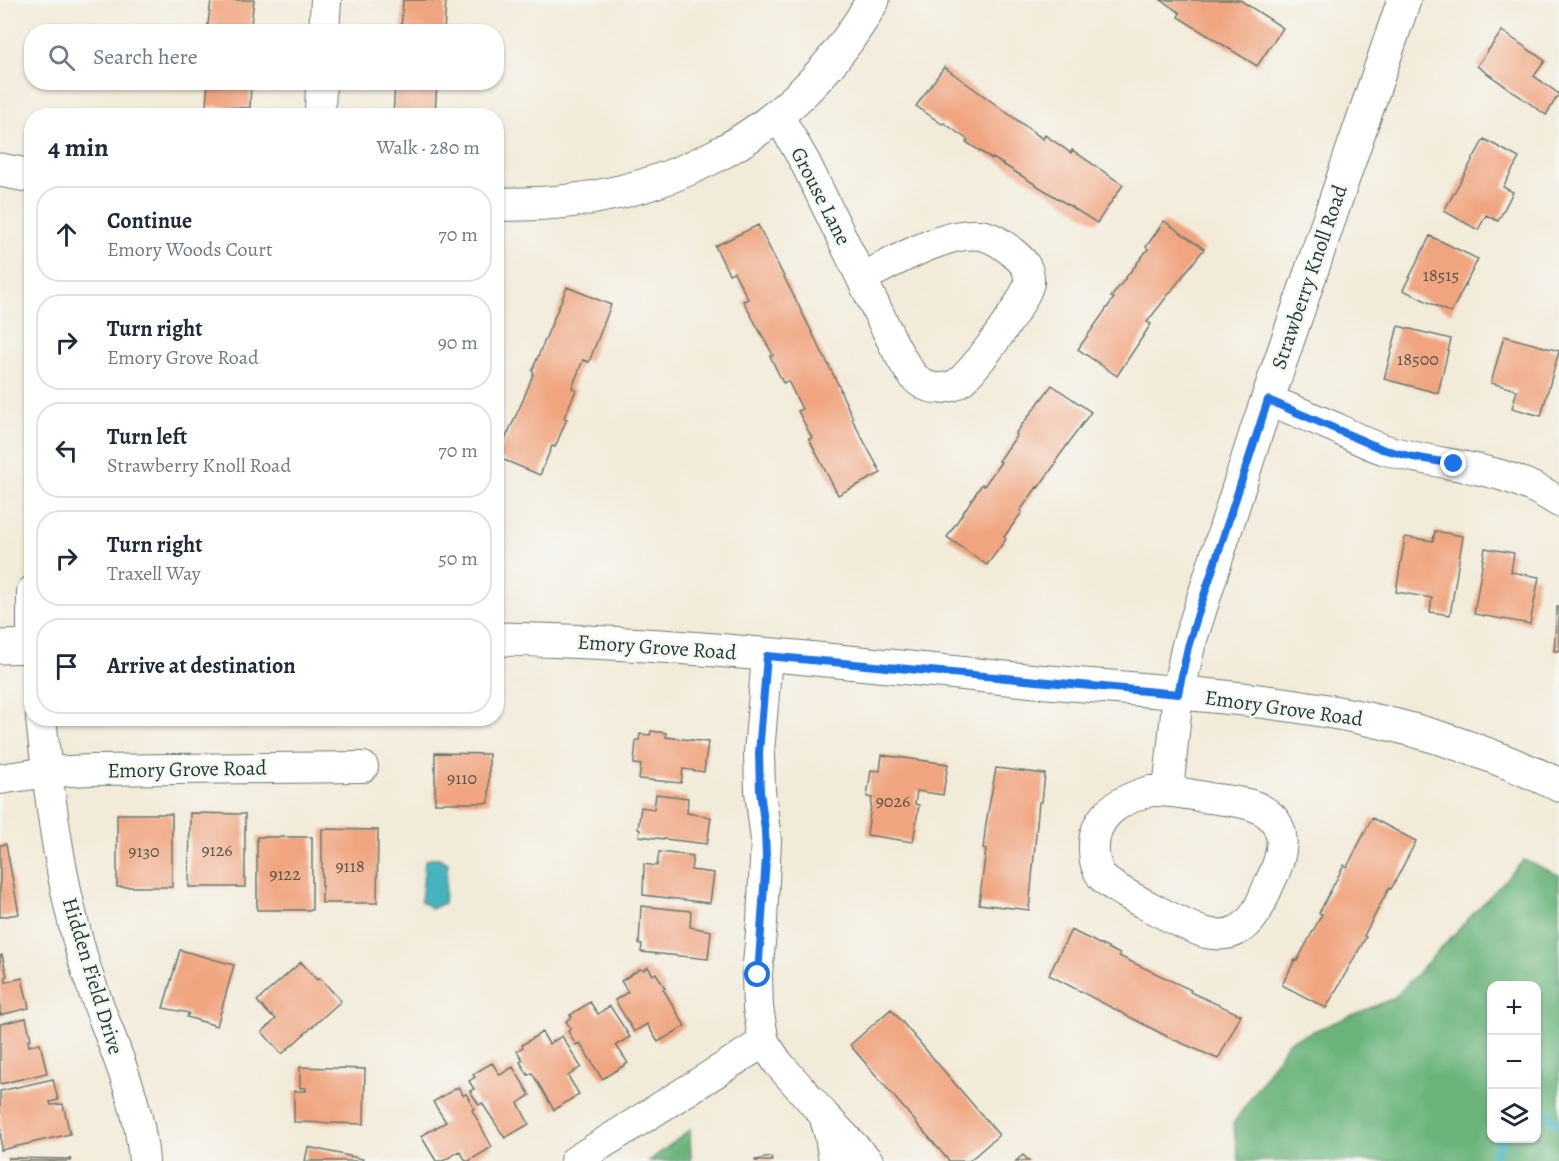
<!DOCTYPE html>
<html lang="en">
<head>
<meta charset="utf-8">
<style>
  body { margin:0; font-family:Alegreya,serif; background:#f2f2f3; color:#1f2937 }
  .controls { position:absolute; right:18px; bottom:18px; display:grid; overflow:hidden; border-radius:12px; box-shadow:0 2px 4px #0004 }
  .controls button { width:54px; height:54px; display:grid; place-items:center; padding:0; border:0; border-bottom:2px solid #e0e1e3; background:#fff; color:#1f2937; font:30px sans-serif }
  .stop { position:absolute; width:18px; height:18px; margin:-14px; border:4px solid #1a73e8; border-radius:50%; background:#fff }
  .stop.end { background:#1a73e8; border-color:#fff; box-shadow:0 2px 6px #0008 }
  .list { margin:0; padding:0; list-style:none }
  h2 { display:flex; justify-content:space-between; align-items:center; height:78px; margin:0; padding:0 24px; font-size:26px }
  h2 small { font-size:20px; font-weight:400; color:#747a83 }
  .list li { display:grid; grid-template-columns:39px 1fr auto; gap:18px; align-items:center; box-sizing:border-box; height:96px; margin:0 12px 12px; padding:0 12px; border:2px solid #e0e1e3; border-radius:24px }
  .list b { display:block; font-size:22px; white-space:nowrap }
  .list p { margin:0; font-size:20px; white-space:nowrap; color:#747a83 }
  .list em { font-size:20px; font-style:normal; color:#747a83 }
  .icon { flex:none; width:33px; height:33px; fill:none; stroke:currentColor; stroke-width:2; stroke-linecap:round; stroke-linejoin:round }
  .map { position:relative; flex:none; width:1559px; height:1161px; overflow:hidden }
  .search { position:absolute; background:#fff; box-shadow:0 2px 4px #0004; left:24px; top:24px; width:480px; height:66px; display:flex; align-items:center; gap:15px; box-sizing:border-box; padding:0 21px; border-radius:24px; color:#747a83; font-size:22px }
  .panel { position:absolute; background:#fff; box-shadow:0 2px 4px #0004; left:24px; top:108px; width:480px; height:618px; border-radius:24px }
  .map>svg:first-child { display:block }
</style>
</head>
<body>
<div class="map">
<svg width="1559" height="1161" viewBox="0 0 1559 1161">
  <rect width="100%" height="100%" fill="#f6f6f2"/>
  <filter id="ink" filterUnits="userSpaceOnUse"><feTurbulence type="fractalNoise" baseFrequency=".0167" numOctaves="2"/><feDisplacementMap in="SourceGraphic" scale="12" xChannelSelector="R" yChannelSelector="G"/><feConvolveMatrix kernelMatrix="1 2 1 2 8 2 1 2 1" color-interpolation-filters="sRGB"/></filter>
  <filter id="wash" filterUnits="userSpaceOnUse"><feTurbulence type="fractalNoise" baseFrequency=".008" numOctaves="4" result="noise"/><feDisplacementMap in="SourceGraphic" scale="24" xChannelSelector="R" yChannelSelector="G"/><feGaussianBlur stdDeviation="1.35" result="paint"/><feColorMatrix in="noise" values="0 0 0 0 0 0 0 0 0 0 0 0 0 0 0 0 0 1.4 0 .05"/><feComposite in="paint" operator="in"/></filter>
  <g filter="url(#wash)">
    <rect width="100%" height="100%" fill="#f2ebd9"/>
    <!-- forest -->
    <path fill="#6ab47c" stroke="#447858" stroke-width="1.5" fill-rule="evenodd" d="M 1524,860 L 1559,875 L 1559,1161 L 1239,1161 L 1233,1124 L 1289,1041 L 1394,998 ZM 1492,986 L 1536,986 L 1536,1138 L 1492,1138 Z
      M 690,1130 L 691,1161 L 649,1161 Z"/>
    <!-- water -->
    <path fill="#45b4bd" stroke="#327878" stroke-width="1.5" d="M 432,858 L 439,858 L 448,863 L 444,903 L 432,909 L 421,901 L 425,861 Z"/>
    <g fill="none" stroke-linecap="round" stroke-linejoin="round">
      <!-- stream -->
      <path stroke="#45b4bd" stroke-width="9" d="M 1536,1107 L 1539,1106 L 1559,1125
        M 1492,1161 L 1503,1138"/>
    </g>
    <g id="blocks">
      <!-- building -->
      <path fill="#f0a47f" d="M 211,0 L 254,0 L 250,32 L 207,32 Z
        M 403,0 L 444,0 L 444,2 L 446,2 L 444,32 L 401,32 Z
        M 1161,0 L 1240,0 L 1283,28 L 1257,66 L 1178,17 L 1180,13 Z
        M 1502,31 L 1545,61 L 1534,76 L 1559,94 L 1546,115 L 1477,66 Z
        M 944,67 L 1043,139 L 1045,135 L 1071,153 L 1072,150 L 1123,185 L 1097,223 L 993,158 L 992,159 L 966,142 L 968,140 L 944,123 L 942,124 L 916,106 Z
        M 208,82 L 251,82 L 250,108 L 206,106 Z
        M 395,82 L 437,82 L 435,116 L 393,116 Z
        M 1484,139 L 1519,158 L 1503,187 L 1513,192 L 1498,221 L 1486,215 L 1478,230 L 1444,211 Z
        M 1164,221 L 1204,249 L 1147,322 L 1151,324 L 1117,376 L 1078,349 L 1114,298 L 1111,297 L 1148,249 L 1146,247 Z
        M 758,225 L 841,390 L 840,390 L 853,418 L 852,419 L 881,473 L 838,495 L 809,439 L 812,438 L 798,411 L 802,409 L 788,381 L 783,383 L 770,356 L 773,355 L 743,301 L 748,299 L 734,272 L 729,274 L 715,246 Z
        M 1430,236 L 1478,259 L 1451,313 L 1403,290 Z
        M 567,287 L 611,305 L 589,362 L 583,360 L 572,388 L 576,390 L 564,418 L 567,419 L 555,447 L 552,446 L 540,475 L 497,457 L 523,400 L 534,372 L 532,371 Z
        M 1398,326 L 1451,339 L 1438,393 L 1384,379 Z
        M 1504,336 L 1559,351 L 1541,416 L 1512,408 L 1517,390 L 1491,383 Z
        M 1052,385 L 1091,412 L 1055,462 L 1056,463 L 1038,488 L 1037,487 L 1020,511 L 1022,512 L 1004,537 L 1006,539 L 987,565 L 947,537 L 982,484 L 984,486 L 1001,462 L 999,461 L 1017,435 L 1015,434 Z
        M 1435,531 L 1463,536 L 1450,615 L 1430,612 L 1432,598 L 1396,592 L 1405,537 L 1433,541 Z
        M 1485,548 L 1514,553 L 1511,572 L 1539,577 L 1530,624 L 1474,614 Z
        M 1557,607 L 1559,607 L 1559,651 L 1554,651 Z
        M 651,731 L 666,733 L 666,737 L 708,742 L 704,772 L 683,769 L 681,783 L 639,779 L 641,765 L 634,764 L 636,740 L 639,740 L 640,734 L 650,735 Z
        M 435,753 L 489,754 L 489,803 L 435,803 Z
        M 882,755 L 948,764 L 943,795 L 917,791 L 915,804 L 919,805 L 913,842 L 867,835 L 872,798 L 867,797 L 871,770 L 880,771 Z
        M 996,768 L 1045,774 L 1042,802 L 1039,802 L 1029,910 L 979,904 L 986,849 L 983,849 L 986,823 Z
        M 656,794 L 688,798 L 687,813 L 711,817 L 707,844 L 639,836 L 640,830 L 638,829 L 641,807 L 654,809 Z
        M 190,813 L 245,814 L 245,887 L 189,887 Z
        M 117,814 L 172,814 L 172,887 L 117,887 Z
        M 1372,818 L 1416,841 L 1391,889 L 1389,888 L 1364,936 L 1366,937 L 1326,1008 L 1282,985 L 1295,960 L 1297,961 L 1322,914 L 1319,913 L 1344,865 L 1347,867 Z
        M 322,829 L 378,830 L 377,903 L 322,903 Z
        M 257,837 L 312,837 L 312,910 L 257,910 Z
        M 6,844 L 19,914 L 0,917 L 0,845 Z
        M 659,852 L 693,856 L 691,870 L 714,873 L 710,903 L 643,895 L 644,864 L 657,866 Z
        M 641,906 L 691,911 L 690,927 L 711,931 L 708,959 L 641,952 L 642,945 L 639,944 Z
        M 1071,930 L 1120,954 L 1119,956 L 1191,990 L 1190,992 L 1241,1015 L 1218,1059 L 1168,1037 L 1049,975 Z
        M 180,950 L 234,965 L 217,1026 L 187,1017 L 189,1013 L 163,1008 Z
        M 2,955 L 7,976 L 5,977 L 6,982 L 22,978 L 29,1008 L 0,1015 L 0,956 Z
        M 301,962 L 317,980 L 320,978 L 341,1001 L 282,1054 L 262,1032 L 276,1019 L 272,1015 L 271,1016 L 257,1001 Z
        M 648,967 L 653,975 L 656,973 L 665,988 L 663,989 L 685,1026 L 658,1042 L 647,1024 L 634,1032 L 615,1000 L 628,992 L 621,981 L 640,969 L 644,970 Z
        M 590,1002 L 598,1014 L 610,1006 L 630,1037 L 616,1045 L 628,1063 L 602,1079 L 580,1043 L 576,1045 L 568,1031 L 571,1029 L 566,1021 L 572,1017 L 570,1015 Z
        M 891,1009 L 999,1135 L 969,1161 L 949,1161 L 850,1045 Z
        M 26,1018 L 31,1039 L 28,1040 L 29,1046 L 40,1043 L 47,1073 L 0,1084 L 0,1024 Z
        M 542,1032 L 549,1044 L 562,1036 L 581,1067 L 568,1076 L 579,1094 L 554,1110 L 532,1073 L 528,1075 L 520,1062 L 523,1060 L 517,1051 L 523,1047 L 522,1045 Z
        M 492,1063 L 500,1075 L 513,1067 L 530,1095 L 518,1103 L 529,1124 L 505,1138 L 482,1103 L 479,1105 L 470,1091 L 474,1089 L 469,1081 L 475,1077 L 473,1074 Z
        M 300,1067 L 365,1069 L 364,1124 L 294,1122 L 294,1091 L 306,1091 L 306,1088 L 300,1088 Z
        M 53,1079 L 58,1100 L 50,1102 L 51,1105 L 63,1104 L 70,1134 L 1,1150 L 0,1091 Z
        M 458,1087 L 463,1095 L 466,1094 L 474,1108 L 472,1110 L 492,1147 L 469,1161 L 466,1161 L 460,1151 L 443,1161 L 436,1161 L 421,1136 L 446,1122 L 433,1102 Z
        M 308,1147 L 363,1159 L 362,1161 L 305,1161 Z
        M 1023,1155 L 1029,1161 L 1016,1161 Z
        M 771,1157 L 772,1161 L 755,1161 L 755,1160 Z
        M 8,1158 L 71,1159 L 71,1161 L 8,1161 Z"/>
    </g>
  </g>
  <g filter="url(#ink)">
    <use href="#blocks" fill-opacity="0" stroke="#697a6e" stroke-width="1.5"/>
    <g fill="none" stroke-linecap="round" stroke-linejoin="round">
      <!-- minor casing -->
      <g stroke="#697a6e" stroke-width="32">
        <path id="minor" d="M 324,32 L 326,0
          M 778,115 L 806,164 L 894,345 C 905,364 915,390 941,388 C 949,388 956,385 962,380 C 977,366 1027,300 1029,282 C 1030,268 1023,261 1012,252 C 1004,245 996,239 985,236 C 952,227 892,263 862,278
          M 320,116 L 321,82
          M 1268,400 C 1291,409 1313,418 1336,428 C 1352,436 1369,445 1386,450 C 1448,468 1502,464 1559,502
          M 32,591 L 32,633
          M 767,656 L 759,753 L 760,791 L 766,840 L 762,921 L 757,975 L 758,1008 L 762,1031 L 764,1042 L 778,1063 L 824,1115 L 868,1161
          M 41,718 C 50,803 61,888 86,969 C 106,1033 139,1094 144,1161
          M 0,779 L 48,772 L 91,770 L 363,767
          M 1150,791 C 1170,790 1190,794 1209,798 C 1223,800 1240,801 1254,806 C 1292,821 1284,854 1270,882 C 1262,900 1256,921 1238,930 C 1229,935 1216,935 1206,933 C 1189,928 1112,889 1102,877 C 1097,870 1094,860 1094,851 C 1092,816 1119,800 1150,791 Z
          M 1168,791 L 1178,694
          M 824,1115 L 830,1136 L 834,1161
          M 575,1161 L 764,1042"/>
      </g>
      <!-- tertiary casing -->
      <g stroke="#697a6e" stroke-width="35">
        <path id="tertiary" d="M 0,170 L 32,176
          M 496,204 C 654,209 795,140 873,0
          M 496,639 C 673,642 850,662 1026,680 C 1144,691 1265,695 1381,722 C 1442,736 1502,758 1559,785
          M 0,647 L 32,646
          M 1178,694 L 1188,647 L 1257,430 L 1404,0"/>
      </g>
      <!-- minor -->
      <use href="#minor" stroke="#fff" stroke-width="30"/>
      <!-- tertiary -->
      <use href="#tertiary" stroke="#fff" stroke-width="33"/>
    </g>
  </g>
  <g fill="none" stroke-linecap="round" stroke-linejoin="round" filter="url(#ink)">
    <!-- route -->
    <path stroke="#1a73e8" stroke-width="8" d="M 758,975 L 766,858 L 765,830 L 760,791 L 759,753 L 767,656 L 1178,694 L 1188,647 L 1198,614 L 1268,400 L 1382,449 L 1413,457 L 1454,464"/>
  </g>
  <g text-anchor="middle" stroke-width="5" stroke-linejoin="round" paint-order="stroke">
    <!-- number labels -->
    <g font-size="18" fill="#535747">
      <text x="1441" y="281">18515</text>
      <text x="1418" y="365">18500</text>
      <text x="462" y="784">9110</text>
      <text x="893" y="807">9026</text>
      <text x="217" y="856">9126</text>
      <text x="144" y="857">9130</text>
      <text x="350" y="872">9118</text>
      <text x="285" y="880">9122</text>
    </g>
    <!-- street labels -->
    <g font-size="21" fill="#1f3d34" stroke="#f6f6f2">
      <text transform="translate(821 196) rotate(63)" y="7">Grouse Lane</text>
      <text transform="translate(1309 277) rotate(-71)" y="7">Strawberry Knoll Road</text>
      <text transform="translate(657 647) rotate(4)" y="7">Emory Grove Road</text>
      <text transform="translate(1284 708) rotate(8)" y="7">Emory Grove Road</text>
      <text transform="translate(187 769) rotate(-1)" y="7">Emory Grove Road</text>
      <text transform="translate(93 976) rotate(73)" y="7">Hidden Field Drive</text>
    </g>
  </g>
</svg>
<div class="controls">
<button>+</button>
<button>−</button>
<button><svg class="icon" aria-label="layers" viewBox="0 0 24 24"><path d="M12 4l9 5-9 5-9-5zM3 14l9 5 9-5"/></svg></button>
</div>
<div class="stop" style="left:758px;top:975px"></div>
<div class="stop end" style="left:1454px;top:464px"></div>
<div class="search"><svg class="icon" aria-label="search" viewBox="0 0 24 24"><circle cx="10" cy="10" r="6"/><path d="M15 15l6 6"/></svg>Search here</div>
<section class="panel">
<h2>4 min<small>Walk · 280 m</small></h2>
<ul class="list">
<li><svg class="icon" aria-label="ahead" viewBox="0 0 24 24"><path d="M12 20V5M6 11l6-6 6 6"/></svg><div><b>Continue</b><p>Emory Woods Court</p></div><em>70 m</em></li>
<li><svg class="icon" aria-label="right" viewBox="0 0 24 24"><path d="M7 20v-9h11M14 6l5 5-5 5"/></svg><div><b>Turn right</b><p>Emory Grove Road</p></div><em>90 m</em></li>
<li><svg class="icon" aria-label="left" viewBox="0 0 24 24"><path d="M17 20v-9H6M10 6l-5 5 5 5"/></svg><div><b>Turn left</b><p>Strawberry Knoll Road</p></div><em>70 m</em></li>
<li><svg class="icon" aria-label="right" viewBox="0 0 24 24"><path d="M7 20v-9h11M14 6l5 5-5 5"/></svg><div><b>Turn right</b><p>Traxell Way</p></div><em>50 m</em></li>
<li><svg class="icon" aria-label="arrive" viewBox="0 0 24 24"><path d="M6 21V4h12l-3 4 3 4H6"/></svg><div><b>Arrive at destination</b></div></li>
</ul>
</section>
</div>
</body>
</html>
